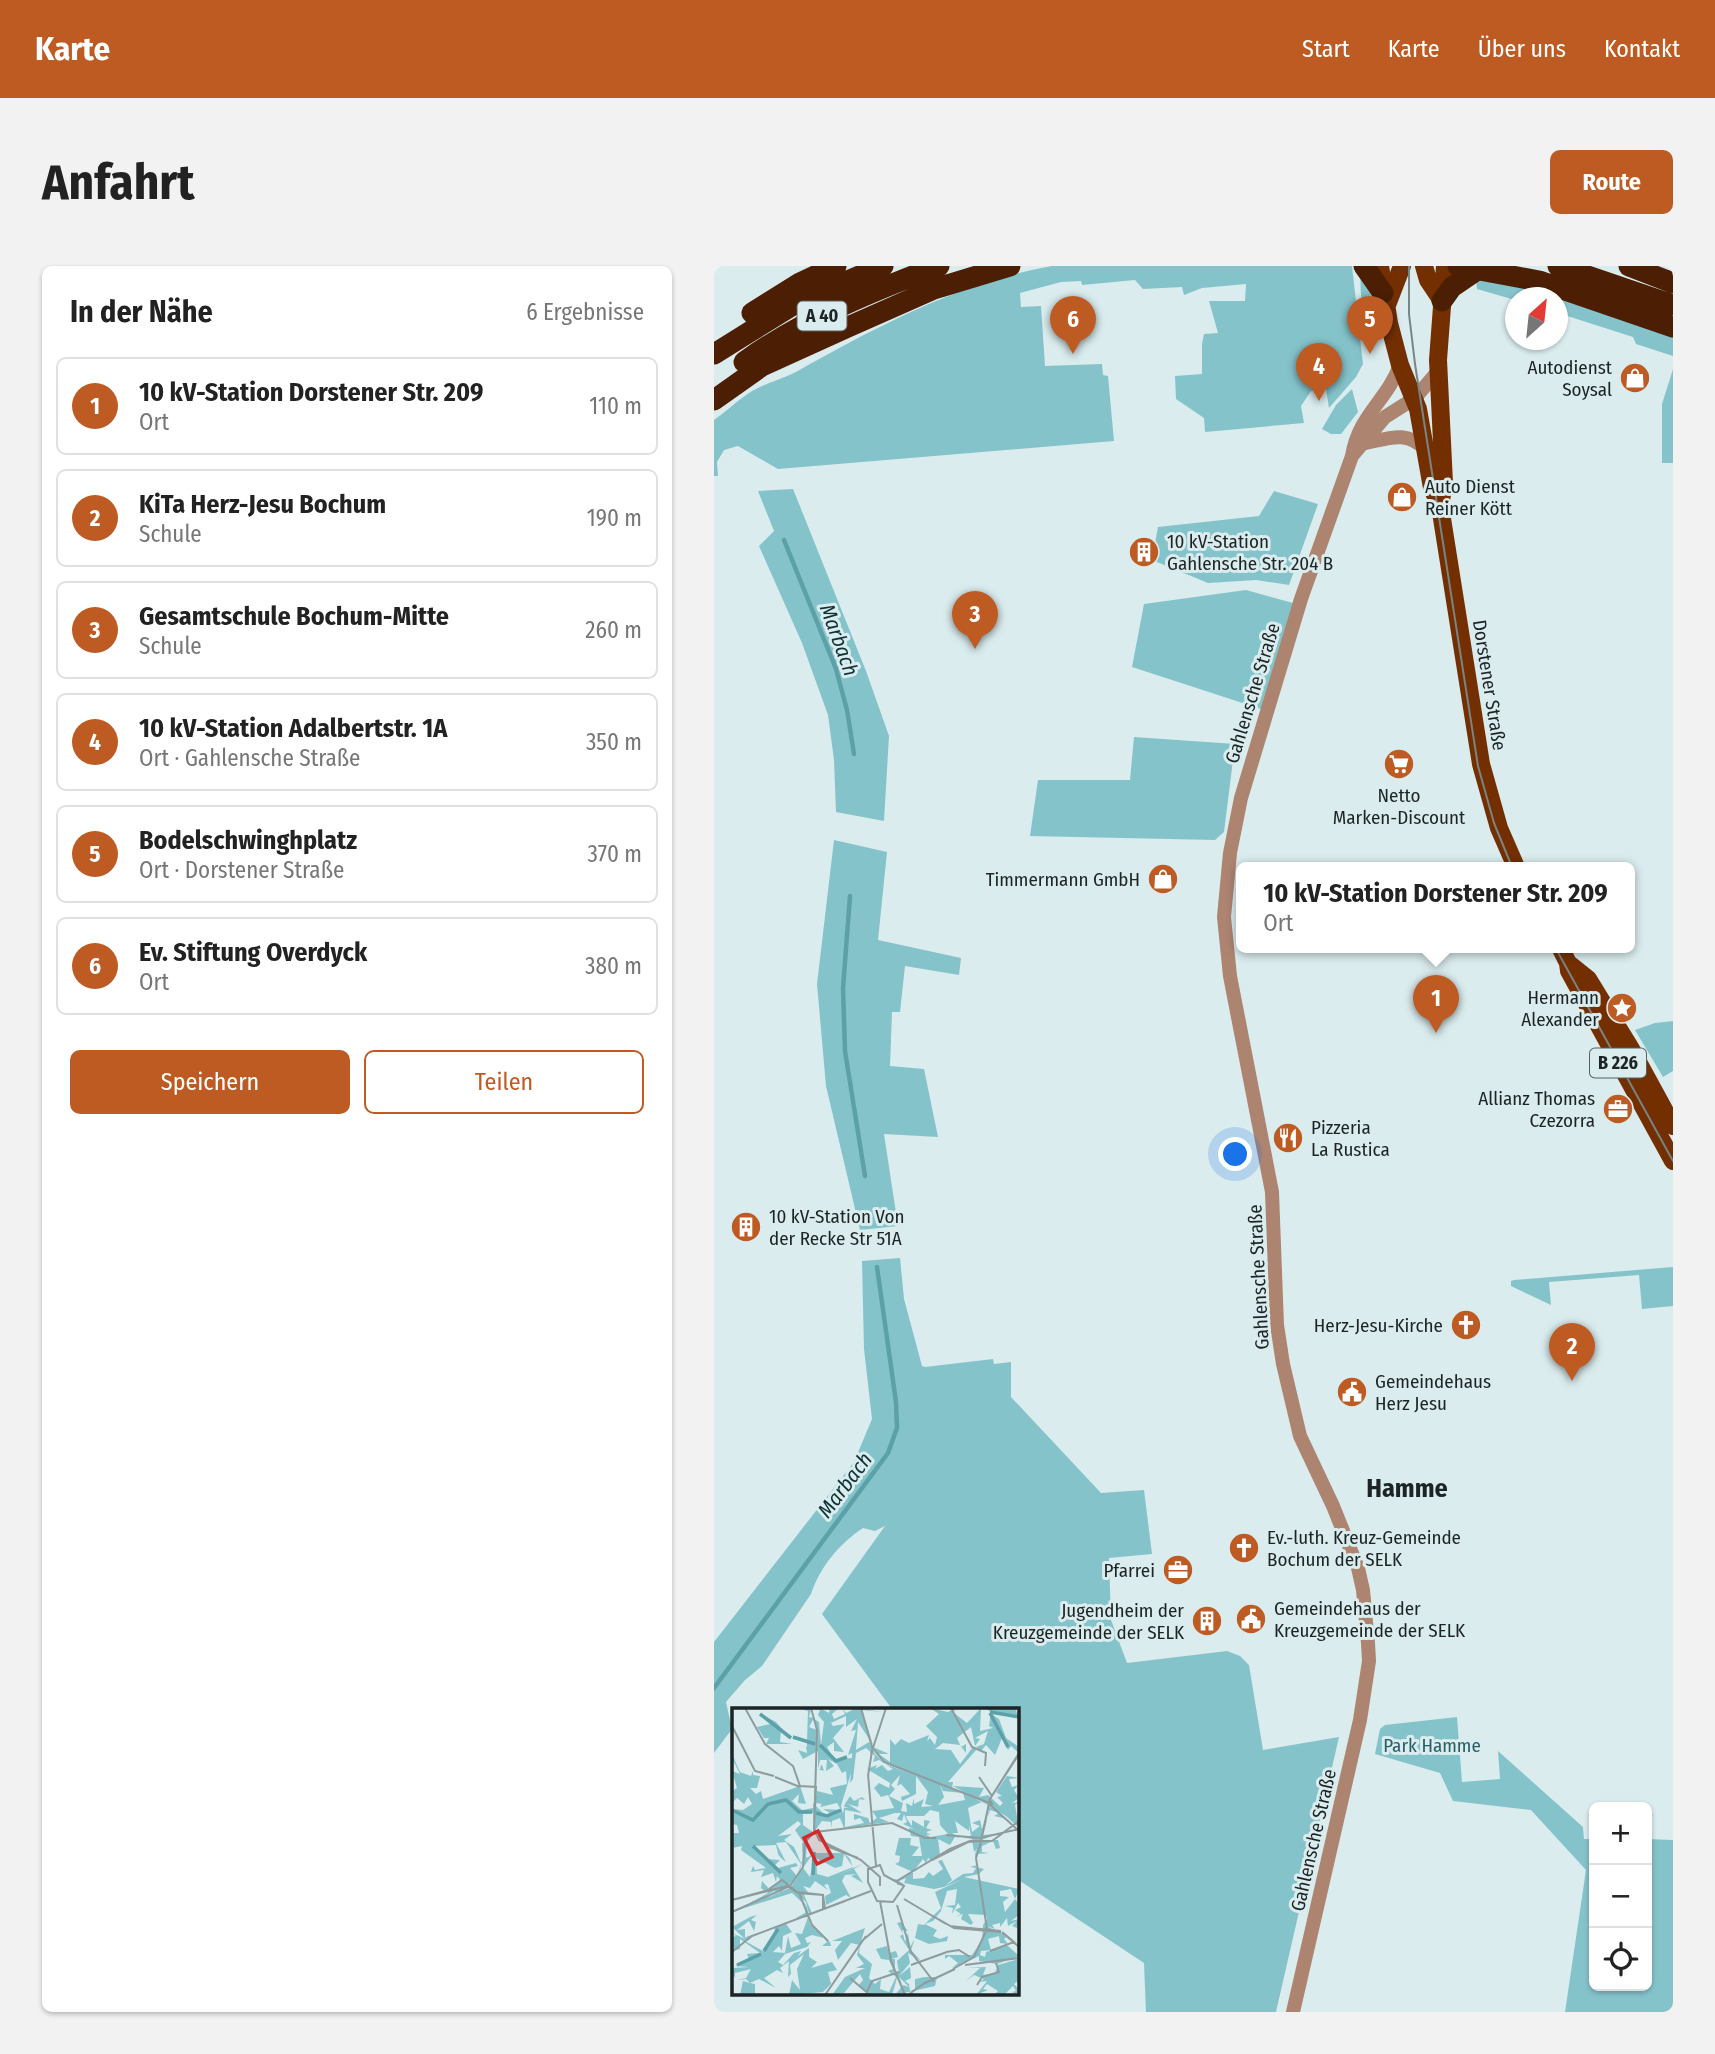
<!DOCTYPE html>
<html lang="de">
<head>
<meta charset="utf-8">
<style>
  body { margin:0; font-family:"Fira Sans Condensed",sans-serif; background:#f2f2f2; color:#222 }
  .controls { position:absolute; right:21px; bottom:21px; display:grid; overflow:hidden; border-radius:10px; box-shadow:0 2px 5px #0004 }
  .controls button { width:63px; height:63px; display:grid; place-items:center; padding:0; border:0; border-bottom:2px solid #e0e0e0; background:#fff; color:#222; font:35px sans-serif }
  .compass { position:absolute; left:791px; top:21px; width:63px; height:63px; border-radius:50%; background:#fff; box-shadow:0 2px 5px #0004; rotate:27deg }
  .you { position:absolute; left:522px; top:889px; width:24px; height:24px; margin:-18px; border:5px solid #fff; border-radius:50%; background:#1a73e8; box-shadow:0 0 0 10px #1a73e833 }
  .badge { display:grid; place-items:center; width:46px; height:46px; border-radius:50%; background:#be5b22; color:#fff; font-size:23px; font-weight:700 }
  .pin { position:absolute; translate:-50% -58px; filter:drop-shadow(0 2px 4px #0008) }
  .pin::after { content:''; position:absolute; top:37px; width:24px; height:21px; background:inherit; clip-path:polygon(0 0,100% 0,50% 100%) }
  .popup { position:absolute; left:522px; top:596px; width:399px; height:91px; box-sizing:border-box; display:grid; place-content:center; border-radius:10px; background:#fff; filter:drop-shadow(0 2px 5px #0005); font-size:23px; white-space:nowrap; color:#767676 }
  .popup b { font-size:26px; color:#222 }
  .popup::after { content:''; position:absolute; left:50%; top:100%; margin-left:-14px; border:14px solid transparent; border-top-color:#fff }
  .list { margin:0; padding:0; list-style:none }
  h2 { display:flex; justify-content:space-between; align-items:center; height:91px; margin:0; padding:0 28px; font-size:30px }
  h2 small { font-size:23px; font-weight:400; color:#767676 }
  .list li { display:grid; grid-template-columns:46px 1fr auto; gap:21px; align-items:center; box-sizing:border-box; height:98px; margin:0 14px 14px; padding:0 14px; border:2px solid #e0e0e0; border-radius:10px }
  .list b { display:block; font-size:26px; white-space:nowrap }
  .list p { margin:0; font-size:23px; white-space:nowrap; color:#767676 }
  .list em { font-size:23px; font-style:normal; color:#767676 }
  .actions { display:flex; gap:14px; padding:21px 28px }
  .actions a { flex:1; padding:16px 0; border:2px solid #be5b22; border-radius:10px; text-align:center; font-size:24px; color:#be5b22 }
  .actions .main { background:#be5b22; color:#fff }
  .icon { flex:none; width:38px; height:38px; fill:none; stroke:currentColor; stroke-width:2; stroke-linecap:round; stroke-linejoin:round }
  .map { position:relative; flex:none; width:959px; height:1746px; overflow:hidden; border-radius:10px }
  header { display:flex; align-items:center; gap:42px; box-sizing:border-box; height:98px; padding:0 35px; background:#be5b22; color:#fff }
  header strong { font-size:33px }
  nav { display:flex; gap:38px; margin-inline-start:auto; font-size:24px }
  .intro { display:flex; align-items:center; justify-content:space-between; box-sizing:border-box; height:168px; padding:0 42px }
  h1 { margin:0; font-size:49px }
  .button { padding:18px 32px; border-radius:10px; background:#be5b22; color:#fff; font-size:24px; font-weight:700 }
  main { display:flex; gap:42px; padding:0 42px }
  aside { flex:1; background:#fff; border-radius:10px; box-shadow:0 2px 5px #0004 }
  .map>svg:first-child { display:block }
</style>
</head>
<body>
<header>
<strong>Karte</strong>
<nav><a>Start</a><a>Karte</a><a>Über uns</a><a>Kontakt</a></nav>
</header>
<div class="intro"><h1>Anfahrt</h1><a class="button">Route</a></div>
<main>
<aside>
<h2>In der Nähe<small>6 Ergebnisse</small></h2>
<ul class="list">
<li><span class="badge">1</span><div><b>10 kV-Station Dorstener Str. 209</b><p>Ort</p></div><em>110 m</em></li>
<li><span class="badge">2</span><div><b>KiTa Herz-Jesu Bochum</b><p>Schule</p></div><em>190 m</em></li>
<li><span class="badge">3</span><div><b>Gesamtschule Bochum-Mitte</b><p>Schule</p></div><em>260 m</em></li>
<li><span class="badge">4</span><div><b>10 kV-Station Adalbertstr. 1A</b><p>Ort · Gahlensche Straße</p></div><em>350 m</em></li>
<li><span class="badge">5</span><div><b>Bodelschwinghplatz</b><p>Ort · Dorstener Straße</p></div><em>370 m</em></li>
<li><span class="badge">6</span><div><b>Ev. Stiftung Overdyck</b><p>Ort</p></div><em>380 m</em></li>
</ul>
<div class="actions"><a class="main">Speichern</a><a>Teilen</a></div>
</aside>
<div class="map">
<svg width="959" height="1746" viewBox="0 0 959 1746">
  <rect width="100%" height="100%" fill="#daecee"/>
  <!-- green -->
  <path fill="#85c3cb" d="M 338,0 L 638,0 L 649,98 L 642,111 L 615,142 L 612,123 L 597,125 L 587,140 L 590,157 L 491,166 L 490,152 L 462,133 L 461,110 L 488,108 L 488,78 L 490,68 L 504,67 L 495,35 L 531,35 L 532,18 L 488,22 L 470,29 L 468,21 L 429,23 L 421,14 L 368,19 L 367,15 L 347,16 L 306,27 L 307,41 L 327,40 L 331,100 L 388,98 L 389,109 L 394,110 L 400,175 L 64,203 L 24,180 L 10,184 L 3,196 L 4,210 L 0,210 L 0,154 C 13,145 25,133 38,125 C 52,117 68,113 82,106 C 162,61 247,16 338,0 Z
    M 647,6 L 664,29 L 669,69 C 648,63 645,25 647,6 Z
    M 768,13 C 834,25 896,49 959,71 L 959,90 L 922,78 L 919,71 L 844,47 L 844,32 L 802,32 L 801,34 L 763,23 L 762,14 Z
    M 959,103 L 959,197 L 948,197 L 948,138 Z
    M 638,123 L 644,146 L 627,168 L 617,168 L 608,163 L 622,139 Z
    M 79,223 L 152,405 L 175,470 L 170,555 L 122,546 L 120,494 L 114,449 L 88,377 L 45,280 L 60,265 L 44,225 Z
    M 560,225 L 604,238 L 575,319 L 542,314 L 494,317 L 438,294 L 444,261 L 545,250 Z
    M 532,324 L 579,337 L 547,443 L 418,401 L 430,338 Z
    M 420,471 L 521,478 L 510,566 L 501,574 L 316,570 L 324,514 L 416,514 Z
    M 120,574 L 173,586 L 164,674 L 247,692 L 245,709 L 191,700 L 186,746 L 178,746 L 176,800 L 210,803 L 224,871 L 170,868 L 184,960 L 146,964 L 112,820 L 103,718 Z
    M 959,755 L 959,805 L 949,811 L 921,764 L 941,757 Z
    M 186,992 L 190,1033 L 208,1100 L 211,1101 L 279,1093 L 280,1098 L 297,1096 L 297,1131 L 387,1227 L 430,1224 L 438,1288 L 395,1292 L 397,1354 L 413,1397 L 513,1385 L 526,1390 L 535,1399 L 549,1484 L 625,1471 L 562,1746 L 432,1746 L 430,1697 L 303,1613 L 303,1443 L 178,1443 L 108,1348 L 171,1260 L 161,1265 L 149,1262 C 125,1278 106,1301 97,1328 L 48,1400 L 31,1414 L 12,1436 L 18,1463 L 0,1487 L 0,1376 L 140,1196 L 158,1153 L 150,1083 L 148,995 Z
    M 959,1001 L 959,1040 L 928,1043 L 925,1009 L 835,1016 L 837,1039 L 797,1020 L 797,1015 L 800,1014 Z
    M 743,1451 L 748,1516 L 786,1513 L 784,1485 L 869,1561 L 870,1573 L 880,1573 L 880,1720 L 933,1720 L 933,1573 L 959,1574 L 959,1746 L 851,1746 L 872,1604 L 817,1544 L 739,1535 L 726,1507 L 661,1488 L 666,1463 L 671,1459 Z"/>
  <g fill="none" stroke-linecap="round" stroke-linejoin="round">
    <!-- stream -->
    <path stroke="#5ca0a8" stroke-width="4.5" d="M 70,274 L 122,403 L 133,444 L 140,488
      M 136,630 L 129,722 L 131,785 L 151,910
      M 0,1422 L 174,1187 L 183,1162 L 182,1136 L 163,1001"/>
    <!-- minor -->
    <path stroke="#ad8470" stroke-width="14" d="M 652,177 C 676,172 693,164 712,184
      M 638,190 L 671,151 L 701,132 L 725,104
      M 579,1746 L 646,1454 L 655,1395 L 654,1377 L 649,1324 L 644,1302 L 619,1240 L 586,1170 L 569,1098 L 563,1059 L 558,926 L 516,710 L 510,651 L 516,587 L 527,532 L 587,333 L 638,190 C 645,148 673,135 686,99"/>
    <!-- major -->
    <path stroke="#742f00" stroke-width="18" d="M 666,0 L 675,57 L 686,99 L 704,143 L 718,222 L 726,240 L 767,498 L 785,562 L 802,601
      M 710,0 L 714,14 L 728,35
      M 673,39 L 688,0
      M 726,240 L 730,217 L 724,94 L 731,0
      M 846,681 L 854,697 L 874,713 L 917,783 L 959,860
      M 854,697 L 855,705 L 959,895"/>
    <!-- highway -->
    <path stroke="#4c1f04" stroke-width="21" d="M 650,0 L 669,27
      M 744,0 L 825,15 L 959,61
      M 844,0 L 959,39
      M 915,0 L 959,17
      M 728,35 L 738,21 L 763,4
      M 38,47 L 86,17 L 122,0
      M 0,88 L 82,37 L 169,0
      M 30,96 C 88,54 158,25 225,0
      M 0,134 L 48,100 L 134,61 L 220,23 L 296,0"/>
    <!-- tram -->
    <path stroke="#788485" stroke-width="2" d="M 695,0 L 695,48 L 701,98 L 764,500 L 780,557 L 798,601
      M 841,681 L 959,895"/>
  </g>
  <!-- icons -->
  <defs>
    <g id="shop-disc" transform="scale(1.575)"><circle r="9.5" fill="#be5b22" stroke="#daecee"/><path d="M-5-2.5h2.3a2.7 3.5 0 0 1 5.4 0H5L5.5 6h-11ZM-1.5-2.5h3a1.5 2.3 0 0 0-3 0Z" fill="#fff"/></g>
    <g id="building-disc" transform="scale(1.575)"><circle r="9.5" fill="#be5b22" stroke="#daecee"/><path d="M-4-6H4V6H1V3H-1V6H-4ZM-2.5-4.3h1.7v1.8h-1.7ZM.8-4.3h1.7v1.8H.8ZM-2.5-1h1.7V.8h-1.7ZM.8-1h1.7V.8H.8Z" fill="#fff"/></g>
    <g id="supermarket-disc" transform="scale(1.575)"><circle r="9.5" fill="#be5b22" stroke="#daecee"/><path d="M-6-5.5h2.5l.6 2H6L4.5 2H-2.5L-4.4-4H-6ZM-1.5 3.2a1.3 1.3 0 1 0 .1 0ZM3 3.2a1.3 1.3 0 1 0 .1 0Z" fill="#fff"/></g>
    <g id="sight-disc" transform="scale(1.575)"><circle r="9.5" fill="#be5b22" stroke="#daecee"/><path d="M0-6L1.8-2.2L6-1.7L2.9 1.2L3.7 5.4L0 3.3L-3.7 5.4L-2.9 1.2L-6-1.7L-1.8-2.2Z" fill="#fff"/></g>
    <g id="office-disc" transform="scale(1.575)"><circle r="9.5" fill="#be5b22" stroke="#daecee"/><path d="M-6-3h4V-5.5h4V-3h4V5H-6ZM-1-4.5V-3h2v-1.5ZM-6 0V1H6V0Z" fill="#fff"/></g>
    <g id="restaurant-disc" transform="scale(1.575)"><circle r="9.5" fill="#be5b22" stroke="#daecee"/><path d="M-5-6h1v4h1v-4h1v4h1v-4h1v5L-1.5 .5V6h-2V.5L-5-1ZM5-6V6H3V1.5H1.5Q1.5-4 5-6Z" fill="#fff"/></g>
    <g id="church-disc" transform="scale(1.575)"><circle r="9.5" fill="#be5b22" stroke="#daecee"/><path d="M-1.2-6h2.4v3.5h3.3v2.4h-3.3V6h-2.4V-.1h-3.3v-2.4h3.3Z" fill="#fff"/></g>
    <g id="civic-disc" transform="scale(1.575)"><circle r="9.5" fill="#be5b22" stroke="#daecee"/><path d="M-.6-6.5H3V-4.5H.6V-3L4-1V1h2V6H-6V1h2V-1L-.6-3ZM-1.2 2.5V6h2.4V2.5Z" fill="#fff"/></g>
  </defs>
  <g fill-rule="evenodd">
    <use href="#shop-disc" x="921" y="112"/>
    <use href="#shop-disc" x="688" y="231"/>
    <use href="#building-disc" x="430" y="286"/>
    <use href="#supermarket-disc" x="685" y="498"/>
    <use href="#shop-disc" x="449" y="613"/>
    <use href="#sight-disc" x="908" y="742"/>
    <use href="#office-disc" x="904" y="843"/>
    <use href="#restaurant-disc" x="574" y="872"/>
    <use href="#building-disc" x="32" y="961"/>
    <use href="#church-disc" x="752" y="1059"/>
    <use href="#civic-disc" x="638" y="1126"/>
    <use href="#church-disc" x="530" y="1282"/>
    <use href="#office-disc" x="464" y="1304"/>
    <use href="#civic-disc" x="537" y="1353"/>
    <use href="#building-disc" x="493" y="1355"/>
  </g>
  <g text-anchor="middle" stroke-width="6" stroke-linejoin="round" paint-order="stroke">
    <!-- shield labels -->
    <g fill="#daecee" stroke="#566061" stroke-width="2">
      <rect x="83.5" y="35.5" width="49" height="29" rx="5"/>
      <rect x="876" y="782.5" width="56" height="29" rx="5"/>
    </g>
    <g font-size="18" font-weight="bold" fill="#1d2425">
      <text x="108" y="56">A 40</text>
      <text x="904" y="803">B 226</text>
    </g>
    <!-- poi labels -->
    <g font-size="19" fill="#1d2425" stroke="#daecee" text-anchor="end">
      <text x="898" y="108">Autodienst<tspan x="898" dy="22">Soysal</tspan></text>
      <text x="711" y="227" text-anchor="start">Auto Dienst<tspan x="711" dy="22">Reiner Kött</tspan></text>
      <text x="453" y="282" text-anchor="start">10 kV-Station<tspan x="453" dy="22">Gahlensche Str. 204 B</tspan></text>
      <text x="685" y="536" text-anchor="middle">Netto<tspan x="685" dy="22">Marken-Discount</tspan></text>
      <text x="426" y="620">Timmermann GmbH</text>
      <text x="885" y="738">Hermann<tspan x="885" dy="22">Alexander</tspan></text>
      <text x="881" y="839">Allianz Thomas<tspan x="881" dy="22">Czezorra</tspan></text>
      <text x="597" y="868" text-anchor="start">Pizzeria<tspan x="597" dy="22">La Rustica</tspan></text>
      <text x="55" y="957" text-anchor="start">10 kV-Station Von<tspan x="55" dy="22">der Recke Str 51A</tspan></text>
      <text x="729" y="1066">Herz-Jesu-Kirche</text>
      <text x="661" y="1122" text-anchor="start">Gemeindehaus<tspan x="661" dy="22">Herz Jesu</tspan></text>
      <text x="553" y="1278" text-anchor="start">Ev.-luth. Kreuz-Gemeinde<tspan x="553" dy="22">Bochum der SELK</tspan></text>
      <text x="441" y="1311">Pfarrei</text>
      <text x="560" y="1349" text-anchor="start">Gemeindehaus der<tspan x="560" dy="22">Kreuzgemeinde der SELK</tspan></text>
      <text x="470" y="1351">Jugendheim der<tspan x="470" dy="22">Kreuzgemeinde der SELK</tspan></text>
    </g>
    <!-- street labels -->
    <g font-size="19" fill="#1d2425" stroke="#daecee">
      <text transform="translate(776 419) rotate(81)" y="7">Dorstener Straße</text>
      <text transform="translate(538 427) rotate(-73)" y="7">Gahlensche Straße</text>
      <text transform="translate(544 1011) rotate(-93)" y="7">Gahlensche Straße</text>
      <text transform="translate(599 1574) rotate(-77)" y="7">Gahlensche Straße</text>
    </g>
    <!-- park labels -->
    <g font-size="19" fill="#276067" stroke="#daecee">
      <text x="718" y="1486">Park Hamme</text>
    </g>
    <!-- water labels -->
    <g font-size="21" font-style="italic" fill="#0e3135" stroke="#daecee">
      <text transform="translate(125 374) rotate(70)" y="7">Marbach</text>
      <text transform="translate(131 1219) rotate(-53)" y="7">Marbach</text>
    </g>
    <!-- district labels -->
    <g font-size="26" font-weight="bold" fill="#1d2425" stroke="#daecee">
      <text x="693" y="1231">Hamme</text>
    </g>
  </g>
  <!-- overview -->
  <g transform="translate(18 1442)">
    <rect width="287" height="287" fill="#daecee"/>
    <path d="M 66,0 L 79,1 L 77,9 L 82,10 L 77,19 L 85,22 L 82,11 L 87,14 L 89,37 L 92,14 L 86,7 L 88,2 L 81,1 L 88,0 L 97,5 L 98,0 L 107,0 L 100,6 L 102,11 L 113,6 L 110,0 L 114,5 L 124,0 L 151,4 L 130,2 L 141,37 L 126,14 L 124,42 L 137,34 L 143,46 L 153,56 L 191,70 L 155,56 L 145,47 L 141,39 L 157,46 L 147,46 L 158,54 L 158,31 L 163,37 L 169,31 L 177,35 L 197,27 L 195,33 L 198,30 L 203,37 L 205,29 L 194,18 L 207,6 L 198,0 L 216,4 L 223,0 L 222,5 L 235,15 L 249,0 L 248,23 L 261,20 L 257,18 L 259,4 L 253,0 L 283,0 L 287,10 L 258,5 L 267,11 L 274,30 L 287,39 L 287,45 L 279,38 L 276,42 L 270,30 L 263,47 L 254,37 L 249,43 L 244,39 L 252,36 L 256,23 L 243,30 L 248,31 L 243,38 L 239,19 L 225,30 L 229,39 L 234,36 L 234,45 L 228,37 L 211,35 L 203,41 L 219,42 L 228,56 L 241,39 L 245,41 L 216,74 L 221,74 L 220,80 L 249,93 L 263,101 L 275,111 L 262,108 L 267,105 L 258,102 L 251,127 L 264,126 L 250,132 L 266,132 L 268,140 L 264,141 L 261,133 L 250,138 L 250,144 L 257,145 L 246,146 L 244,149 L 245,157 L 244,159 L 252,161 L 247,166 L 232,169 L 287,181 L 283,191 L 279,181 L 268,183 L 268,188 L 277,189 L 271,194 L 273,204 L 283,191 L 287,196 L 287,207 L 279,213 L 287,211 L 285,220 L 280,218 L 285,213 L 276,218 L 275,210 L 268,219 L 268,215 L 260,217 L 263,221 L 252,217 L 276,228 L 272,231 L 276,236 L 268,235 L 267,228 L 256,231 L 259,242 L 249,243 L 248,247 L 253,249 L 254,244 L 275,237 L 287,248 L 265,256 L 247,253 L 247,248 L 220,260 L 226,255 L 217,248 L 213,251 L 213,247 L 240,247 L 250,232 L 251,217 L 255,211 L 254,207 L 236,206 L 241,215 L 244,211 L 239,217 L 229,211 L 231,206 L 223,209 L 229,206 L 223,202 L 229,199 L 226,195 L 220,206 L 221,200 L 213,198 L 223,197 L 225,181 L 215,183 L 209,203 L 201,213 L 193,216 L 205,222 L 201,228 L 208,231 L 216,228 L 215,233 L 197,236 L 183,230 L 186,216 L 192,217 L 209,200 L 203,184 L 231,171 L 212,179 L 202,181 L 172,175 L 174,170 L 167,173 L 173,177 L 165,177 L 166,173 L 163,174 L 157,170 L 167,172 L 176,165 L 181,165 L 181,171 L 192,170 L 197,164 L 201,168 L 211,161 L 206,153 L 210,152 L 220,172 L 213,178 L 231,166 L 241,165 L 244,160 L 238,159 L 245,157 L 243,146 L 245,141 L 242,144 L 240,131 L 229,129 L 239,128 L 237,117 L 237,123 L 223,113 L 226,125 L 220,125 L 228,130 L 223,129 L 218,137 L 206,131 L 208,147 L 200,153 L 196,150 L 194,155 L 191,151 L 181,164 L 163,156 L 167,154 L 168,148 L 163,147 L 167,130 L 179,130 L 178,137 L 187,139 L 180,148 L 190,148 L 187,129 L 179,128 L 177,120 L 182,121 L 171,116 L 175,114 L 172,106 L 170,113 L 165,111 L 169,105 L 163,105 L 147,110 L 157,114 L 112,120 L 108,110 L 100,113 L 100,120 L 99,114 L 90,113 L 82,124 L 81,105 L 71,106 L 71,117 L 81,124 L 71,134 L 63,122 L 69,116 L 66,113 L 46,128 L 60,126 L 52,132 L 62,139 L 69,155 L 71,152 L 65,169 L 49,184 L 42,183 L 32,189 L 43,187 L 16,196 L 36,185 L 29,180 L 30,173 L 38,182 L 48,172 L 45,168 L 44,174 L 41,165 L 29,169 L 32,162 L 19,164 L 21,158 L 23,162 L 34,160 L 9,142 L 10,138 L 0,140 L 0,125 L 7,125 L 5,117 L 0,116 L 0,101 L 11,102 L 20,96 L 16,89 L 12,96 L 5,90 L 1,94 L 0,83 L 5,80 L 0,63 L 8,66 L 0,50 L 0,46 L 8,64 L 19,68 L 21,63 L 21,67 L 28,68 L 25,80 L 18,80 L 24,86 L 29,83 L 31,91 L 68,78 L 74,96 L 66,95 L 67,86 L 60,93 L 70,102 L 81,100 L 81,95 L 93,107 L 98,105 L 91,101 L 109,102 L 105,95 L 88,99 L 90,96 L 83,95 L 85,83 L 101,87 L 98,80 L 115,76 L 114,63 L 110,65 L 105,56 L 96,51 L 102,58 L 94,63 L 95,52 L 88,52 L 86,61 L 88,61 L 89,57 L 90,57 L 92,63 L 86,61 L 86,43 L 71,51 L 66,42 L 75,45 L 74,39 L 62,36 L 75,39 L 75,34 L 58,30 L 49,22 L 48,34 L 60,36 L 34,36 L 37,30 L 32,30 L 25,19 L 38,16 L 29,6 L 44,14 L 58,30 L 75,33 L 76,3 ZM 114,8 L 114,19 L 125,11 L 119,23 L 124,22 L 116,47 L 120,45 L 120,50 L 103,52 L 95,39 L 102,34 L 102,43 L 112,44 L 101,30 L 113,16 L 101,18 L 99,15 ZM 134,40 L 143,48 L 141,54 L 147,52 L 161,61 L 156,63 L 150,57 L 143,61 L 145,57 L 135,61 L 158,75 L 157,80 L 147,75 L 142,80 L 149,89 L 156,87 L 162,100 L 140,103 L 145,110 L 138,115 L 136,110 L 122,106 L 122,112 L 128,110 L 132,115 L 113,119 L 113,102 L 130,105 L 116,96 L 126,99 L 127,91 L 133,92 L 130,89 L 122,93 L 118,88 L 113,96 L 118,78 L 112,99 L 117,99 L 112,100 L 111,106 L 109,98 L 119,65 L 118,75 L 121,71 L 124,45 ZM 168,67 L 165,78 L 169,76 L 178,86 L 169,89 L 170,93 L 184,86 L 184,68 L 196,84 L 193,96 L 201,98 L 189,99 L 192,91 L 182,96 L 182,90 L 180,98 L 174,95 L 175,104 L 169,103 L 171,95 L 157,88 L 163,81 L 159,77 ZM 208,77 L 211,83 L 231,85 L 233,92 L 206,97 L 212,89 ZM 250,94 L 257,99 L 256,110 L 250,121 L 248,112 L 240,115 L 248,118 L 240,124 L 236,100 ZM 198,102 L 207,104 L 208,117 L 216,126 L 198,129 L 194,126 L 199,127 L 194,124 L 200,122 L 194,120 L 198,113 L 192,112 L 192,119 L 180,112 L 180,118 L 175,111 L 174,108 L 192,108 ZM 54,134 L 69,156 L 65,168 L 58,160 L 66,158 L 64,155 L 46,160 L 43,157 L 48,152 L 34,151 L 22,138 L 44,137 L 46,146 L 49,150 L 54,154 L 44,135 ZM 275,68 L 287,70 L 277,71 L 280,79 L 287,77 L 282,82 L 287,90 L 280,95 L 287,94 L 283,97 L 287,120 L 274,108 L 221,78 L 252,80 L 247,89 L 256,87 L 268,98 L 271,95 L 265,89 L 270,88 L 264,84 ZM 82,126 L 75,133 L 83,145 L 112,145 L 118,151 L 121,160 L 103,169 L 130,156 L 122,161 L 131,175 L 119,168 L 124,166 L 113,167 L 110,173 L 119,190 L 114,187 L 94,197 L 93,188 L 99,185 L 96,176 L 92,177 L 96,182 L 83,173 L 78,180 L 71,178 L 76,184 L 72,187 L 80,205 L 77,206 L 74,194 L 69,189 L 75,199 L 78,216 L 98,234 L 99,238 L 90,238 L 95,234 L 92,230 L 80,227 L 73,230 L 75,235 L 79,234 L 75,239 L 53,246 L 46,254 L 51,257 L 62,245 L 69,243 L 66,248 L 77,240 L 77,249 L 85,254 L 79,260 L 100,254 L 105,262 L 96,264 L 99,276 L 91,284 L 57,287 L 60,272 L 68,282 L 65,261 L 72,246 L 58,257 L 59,266 L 56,269 L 57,253 L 48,260 L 51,265 L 45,262 L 32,270 L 44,280 L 27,271 L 18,275 L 23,276 L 23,287 L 8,287 L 11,273 L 18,275 L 14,271 L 5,272 L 14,270 L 19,261 L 3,265 L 3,268 L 2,270 L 0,260 L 17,259 L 3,258 L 17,251 L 15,246 L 28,245 L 8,231 L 8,241 L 0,243 L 0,229 L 4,228 L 0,225 L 13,231 L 0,219 L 18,209 L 25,207 L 19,212 L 24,214 L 22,223 L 17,213 L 5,222 L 13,221 L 13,230 L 16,228 L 21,227 L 13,233 L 31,243 L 44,227 L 42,219 L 60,212 L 54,216 L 60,224 L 51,228 L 50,243 L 47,238 L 41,244 L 53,245 L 56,228 L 59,240 L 69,236 L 63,225 L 70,226 L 76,209 L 64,210 L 73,205 L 74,198 L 60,185 L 0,204 L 58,180 L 68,186 L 59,179 L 71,160 L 70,135 ZM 75,133 L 83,146 L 78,169 L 71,160 L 80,147 L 74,150 ZM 112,146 L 121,159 L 96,169 L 85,166 L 84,150 L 103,160 L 110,158 ZM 169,214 L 176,223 L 170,222 L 173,234 L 176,225 L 178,239 L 182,232 L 182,233 L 179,242 L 189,253 L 176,245 L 178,255 L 167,268 L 178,259 L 179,270 L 173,273 L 177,276 L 178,283 L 183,281 L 183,271 L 193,269 L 205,269 L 203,278 L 163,287 L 171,277 L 177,279 L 166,268 L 170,276 L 165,270 L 160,287 L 139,287 L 126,278 L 131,272 L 128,266 L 112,285 L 100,287 L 113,269 L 133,260 L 124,260 L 132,256 L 125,247 L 128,237 L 127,245 L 140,256 L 137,270 L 143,276 L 149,271 L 148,281 L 157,284 L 164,269 L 156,263 L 161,261 L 157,252 L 149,251 L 144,241 L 155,238 L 157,245 L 164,243 L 166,249 L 159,251 L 163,251 L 163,264 L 159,264 L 167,265 L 165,253 L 177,242 L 168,228 L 171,226 L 165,215 ZM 133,220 L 128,237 L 119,235 L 106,252 L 103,242 L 110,233 L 100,233 ZM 287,251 L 287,272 L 282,276 L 287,281 L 286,287 L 280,284 L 284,283 L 281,278 L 272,287 L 262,287 L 266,283 L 255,276 L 251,281 L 256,282 L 244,287 L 255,273 L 247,274 L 252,271 L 242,267 L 234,273 L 248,260 L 234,260 L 254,259 L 251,267 L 263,265 L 266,257 Z" fill="#85c3cb" fill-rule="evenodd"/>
    <path fill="none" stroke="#5ca0a8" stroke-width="3.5" d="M 258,4 L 287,9M 258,5 L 276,39M 28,6 L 59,30M 61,29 L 83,36M 88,37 L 104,53 L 115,49M 0,102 L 21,112 L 36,96 L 54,92 L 67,104 L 80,104M 84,105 L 95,108 L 109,102M 21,138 L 49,165M 81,167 L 82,144M 32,243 L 46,221M 5,257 L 29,246"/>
    <path fill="none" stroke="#8e9c9e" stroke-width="2" d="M 13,0 L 33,36 L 61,58 L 68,78M 79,0 L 85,22 L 82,124 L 98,139M 129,0 L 140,39 L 152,54 L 260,96 L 259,93M 219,0 L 240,39 L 254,45 L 253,58M 0,18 L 23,63 L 42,68M 139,46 L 154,0M 136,66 L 144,158M 136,68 L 140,43M 43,69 L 68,79M 247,69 L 260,88M 68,78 L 84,79 L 82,120 L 87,132 L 129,152 L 148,169 L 148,178M 257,96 L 287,123M 83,124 L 160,115 L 193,130 L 204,130M 214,127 L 248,130 L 287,121M 249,132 L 258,91 L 287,45M 97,139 L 126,150M 200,152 L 236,134 L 249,133 L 258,91 L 287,46M 148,157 L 152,167 L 172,178 L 161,194 L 145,193 L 136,174 L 136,161 ZM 163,174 L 218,141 L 238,133 L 260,133 L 287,113M 37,181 L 50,172 L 65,184 L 91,187 L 93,201M 67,185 L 80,217 L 96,233M 172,191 L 214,216M 0,192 L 40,181M 0,192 L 55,178 L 66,185 L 91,187 L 91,201M 148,193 L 159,253 L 173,287M 165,197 L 179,244 L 202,274M 0,204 L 58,178 L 71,159 L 73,134 L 81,125M 199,207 L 222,220 L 269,224M 217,218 L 269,223M 270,224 L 287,239M 258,243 L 282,234 L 270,224M 0,244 L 20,228 L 139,183M 0,244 L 20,228 L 113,193M 214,244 L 227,242 L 238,249M 179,257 L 215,244M 233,257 L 287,250M 221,261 L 242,249 L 255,221 L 244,150 L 249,134M 118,270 L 138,287M 191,276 L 223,261M 245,277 L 250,269 L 267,264 L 264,255M 93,287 L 131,232 L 150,216M 93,287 L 134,228M 115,287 L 134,286 L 140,273 L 167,264M 176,287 L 194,274"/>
    <path fill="#d62828" fill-opacity="0.15" stroke="#d62828" stroke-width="3.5" d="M 86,123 L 100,149 L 85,156 L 72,130 Z"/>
    <rect width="287" height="287" fill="none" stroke="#1d2425" stroke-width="3.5"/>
  </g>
</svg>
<div class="controls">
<button>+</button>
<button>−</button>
<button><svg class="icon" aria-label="locate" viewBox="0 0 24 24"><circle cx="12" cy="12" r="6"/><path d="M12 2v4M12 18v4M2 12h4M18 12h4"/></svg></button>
</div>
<svg class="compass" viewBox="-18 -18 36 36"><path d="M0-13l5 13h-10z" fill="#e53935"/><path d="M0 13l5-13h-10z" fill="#767676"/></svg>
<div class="you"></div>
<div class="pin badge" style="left:722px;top:767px">1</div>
<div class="popup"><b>10 kV-Station Dorstener Str. 209</b>Ort</div>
<div class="pin badge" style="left:858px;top:1115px">2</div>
<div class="pin badge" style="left:261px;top:383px">3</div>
<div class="pin badge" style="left:605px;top:135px">4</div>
<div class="pin badge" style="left:656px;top:88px">5</div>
<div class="pin badge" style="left:359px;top:88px">6</div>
</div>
</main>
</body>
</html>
